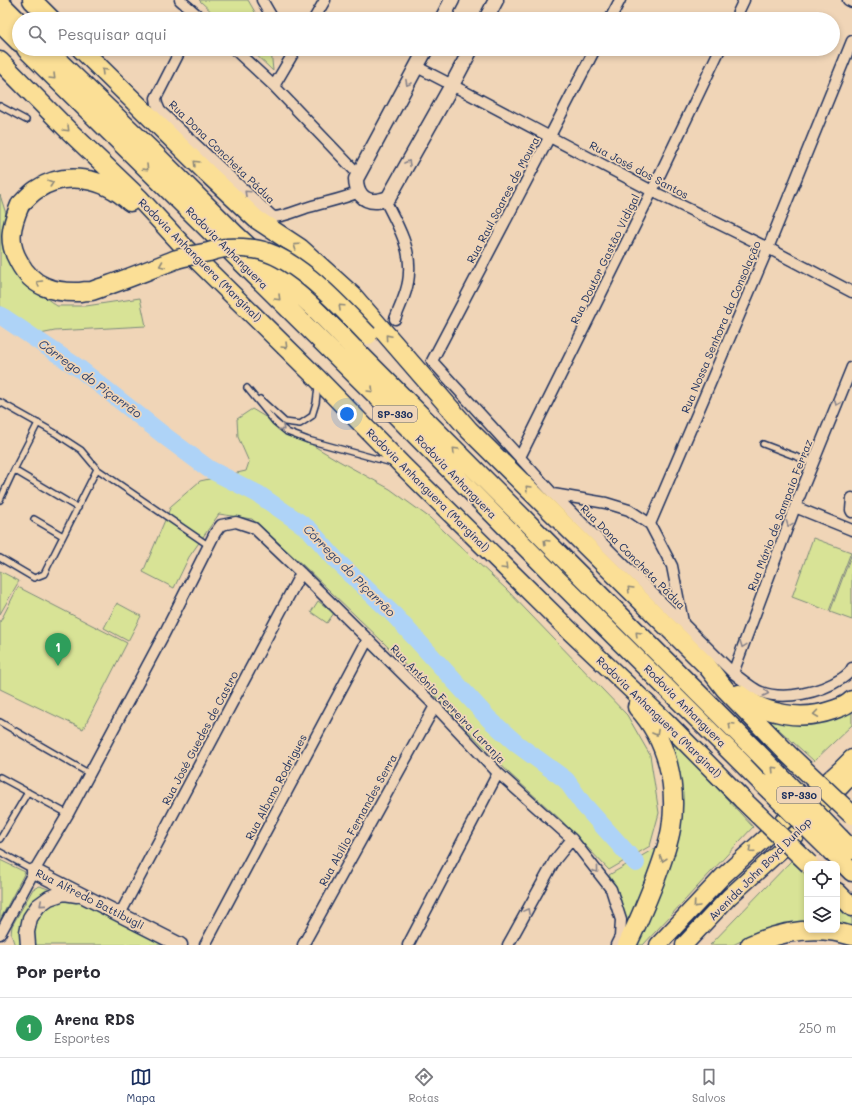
<!DOCTYPE html>
<html lang="pt">
<head>
<meta charset="utf-8">
<style>
  body { margin:0; font-family:Mali,sans-serif; background:#f7f7f7; color:#2b2b33 }
  .controls { position:absolute; right:12px; bottom:12px; display:grid; overflow:hidden; border-radius:8px; box-shadow:0 2px 6px #0003 }
  .controls button { width:36px; height:36px; display:grid; place-items:center; padding:0; border:0; border-bottom:1px solid #e1e1e2; background:#fff; color:#2b2b33; font:20px sans-serif }
  .you { position:absolute; left:347px; top:414px; width:14px; height:14px; margin:-10px; border:3px solid #fff; border-radius:50%; background:#1a73e8; box-shadow:0 0 0 6px #1a73e833 }
  .badge { display:grid; place-items:center; width:26px; height:26px; border-radius:50%; background:#1b2f5e; color:#fff; font-size:13px; font-weight:700 }
  .pin { position:absolute; translate:-50% -33px; filter:drop-shadow(0 1px 2px #0008) }
  .pin::after { content:''; position:absolute; top:21px; width:14px; height:12px; background:inherit; clip-path:polygon(0 0,100% 0,50% 100%) }
  .list { margin:0; padding:0; list-style:none }
  h2 { display:flex; justify-content:space-between; align-items:center; height:52px; margin:0; padding:0 16px; font-size:17px }
  h2 small { font-size:13px; font-weight:400; color:#7c7c81 }
  .list li { display:grid; grid-template-columns:26px 1fr auto; gap:12px; align-items:center; box-sizing:border-box; height:60px; padding:0 16px; border-top:1px solid #e1e1e2 }
  .list b { display:block; font-size:15px; white-space:nowrap }
  .list p { margin:0; font-size:13px; white-space:nowrap; color:#7c7c81 }
  .list em { font-size:13px; font-style:normal; color:#7c7c81 }
  .icon { flex:none; width:22px; height:22px; fill:none; stroke:currentColor; stroke-width:2; stroke-linecap:round; stroke-linejoin:round }
  .map { position:relative; flex:none; width:852px; height:945px; overflow:hidden }
  .search { position:absolute; background:#fff; box-shadow:0 2px 6px #0003; left:12px; right:12px; top:12px; height:44px; display:flex; align-items:center; gap:10px; box-sizing:border-box; padding:0 14px; border-radius:22px; color:#7c7c81; font-size:15px }
  .sheet { height:112px; background:#fff }
  nav { display:flex; justify-content:space-around; align-items:center; box-sizing:border-box; height:56px; border-top:1px solid #e1e1e2; background:#fff; font-size:11px; color:#7c7c81 }
  nav a { display:grid; justify-items:center; gap:2px }
  nav .on { color:#1b2f5e }
  .map>svg:first-child { display:block }
</style>
</head>
<body>
<div class="map">
<svg width="852" height="945" viewBox="0 0 852 945">
  <rect width="100%" height="100%" fill="#f0d5b7"/>
  <filter id="ink" filterUnits="userSpaceOnUse"><feTurbulence type="fractalNoise" baseFrequency=".025" numOctaves="2"/><feDisplacementMap in="SourceGraphic" scale="8" xChannelSelector="R" yChannelSelector="G"/><feConvolveMatrix kernelMatrix="1 2 1 2 8 2 1 2 1" color-interpolation-filters="sRGB"/></filter>
  <g filter="url(#ink)">
    <!-- green -->
    <path fill="#d8e396" stroke="#7a897a" d="M 199,0 L 248,0 L 259,19 L 219,19 Z
      M 250,49 L 271,49 L 273,71 Z
      M 0,195 L 7,217 L 25,283 L 57,306 L 86,306 L 140,298 L 146,326 L 55,331 L 40,334 L 0,306 Z
      M 252,409 L 339,461 L 390,489 L 430,518 L 506,589 L 627,715 L 650,755 L 659,813 L 650,846 L 609,870 L 561,820 L 510,774 L 383,642 L 305,567 L 252,519 L 219,514 L 189,557 L 174,588 L 143,572 L 171,506 L 200,481 L 246,471 L 249,462 L 238,437 L 237,419 Z
      M 813,538 L 851,552 L 829,611 L 792,597 Z
      M 852,553 L 852,620 L 830,612 Z
      M 0,571 L 19,581 L 0,614 Z
      M 18,587 L 127,643 L 83,729 L 0,689 L 0,622 Z
      M 318,601 L 334,613 L 327,623 L 311,612 Z
      M 117,603 L 141,616 L 128,641 L 104,628 Z
      M 852,705 L 852,725 L 814,761 L 763,715 Z
      M 666,733 L 753,827 L 643,945 L 631,945 L 672,842 Z
      M 657,847 L 628,931 L 618,892 L 609,875 Z
      M 0,860 L 25,872 L 0,920 Z
      M 791,861 L 807,876 L 807,924 L 749,937 L 733,945 L 710,945 Z
      M 40,886 L 56,892 L 40,901 L 25,945 L 16,945 L 14,943 L 11,934 L 12,926 L 33,889 Z
      M 66,896 L 172,945 L 30,945 L 32,921 L 40,909 Z
      M 837,905 L 852,919 L 852,929 L 837,924 Z"/>
    <g fill="none" stroke-linecap="round" stroke-linejoin="round">
      <!-- river -->
      <path stroke="#aed3f7" stroke-width="18" d="M 0,315 L 80,369 L 166,437 L 209,469 L 258,494 L 309,529 L 337,561 L 395,616 L 489,719 L 517,744 L 566,780 L 583,804 L 636,863"/>
      <!-- lane casing -->
      <g stroke="#1b2f5e" stroke-width="8">
        <path id="lane" d="M 0,106 L 26,120
          M 247,388 L 275,422 L 287,432 L 308,440 L 392,463
          M 260,399 L 285,422 L 300,424 L 312,416 L 316,403 L 318,386
          M 0,402 L 55,433 L 81,450 L 97,469 L 208,545
          M 763,444 L 813,463
          M 14,470 L 78,508
          M 0,500 L 14,470 L 38,423
          M 34,519 L 63,536
          M 0,558 L 34,578 L 44,574 L 97,469
          M 0,722 L 90,774
          M 0,777 L 68,814
          M 0,839 L 28,792
          M 0,852 L 33,870"/>
      </g>
      <!-- street casing -->
      <g stroke="#1b2f5e" stroke-width="13">
        <path id="street" d="M 180,0 L 202,19
          M 262,0 L 273,19
          M 848,0 L 852,2
          M 314,19 L 325,0
          M 610,19 L 620,0
          M 735,19 L 744,0
          M 181,49 L 156,98 L 157,104 L 160,111 L 273,217 C 285,217 298,210 309,207 C 326,202 343,199 359,192
          M 234,49 L 274,86
          M 292,49 L 294,52 L 274,86 L 358,174
          M 595,49 L 550,136 L 432,361 L 553,494 L 733,673 C 740,678 754,690 761,692 C 785,701 821,692 841,679 C 846,675 850,674 852,668
          M 417,67 L 452,85 L 652,191 L 768,248 L 852,292
          M 385,200 C 396,222 411,247 409,272 C 409,288 401,304 395,319
          M 520,457 L 652,191 L 720,49
          M 553,494 L 606,503 L 629,510 L 650,524
          M 852,498 L 851,510 L 852,512
          M 795,507 L 852,530
          M 683,622 L 672,566 L 650,524 L 768,248 L 852,41
          M 733,673 L 795,507 L 852,367
          M 120,914 L 301,573
          M 0,934 L 34,871 L 68,814 L 163,636 L 215,533 L 221,525 L 236,522 L 254,528 L 301,573 L 435,706 L 498,773 L 572,839 L 611,889 L 621,920 L 620,937 L 616,945
          M 205,945 L 368,639
          M 303,945 L 435,706
          M 408,945 L 498,773
          M 508,945 L 555,860 L 572,839"/>
      </g>
      <!-- secondary casing -->
      <g stroke="#1b2f5e" stroke-width="17">
        <path id="secondary" d="M 442,19 L 452,0
          M 486,19 L 496,0
          M 426,49 L 356,179 C 356,192 363,202 377,201 C 382,200 385,200 389,197 L 452,85 L 471,49
          M 34,871 L 180,945
          M 28,945 L 27,932 L 30,918 L 38,906 L 49,898 L 64,893 L 77,895"/>
      </g>
      <!-- primary casing -->
      <g stroke="#1b2f5e" stroke-width="19">
        <path id="primary" d="M 658,945 L 723,876 L 841,769 L 852,758
          M 684,945 L 729,897 L 781,850 L 852,775"/>
      </g>
      <!-- highway casing -->
      <g stroke="#1b2f5e" stroke-width="21">
        <path id="highway" d="M 32,0 L 51,19
          M 0,3 L 19,22
          M 0,23 L 19,42
          M 26,49 L 392,411 L 558,580 L 761,782
          M 46,49 L 154,153 L 236,235 L 315,309 L 547,542 L 758,753
          M 81,49 L 207,173 L 256,219 L 300,248 L 353,296 L 469,430 L 707,666 L 725,689 L 787,753
          M 0,61 L 68,130 L 140,199 L 187,250 L 318,379 L 403,466 L 568,629 L 666,722 L 743,800
          M 20,205 C 25,200 30,194 36,190 C 65,170 105,178 130,202
          M 739,694 C 765,715 802,721 833,710 C 841,707 846,706 852,700
          M 840,838 L 852,850
          M 832,852 L 852,872
          M 837,892 L 852,907
          M 627,945 C 638,923 647,901 656,878 C 662,862 668,846 671,829 C 678,786 667,739 637,707
          M 750,945 C 782,931 818,925 852,936"/>
      </g>
      <!-- lane -->
      <use href="#lane" stroke="#f0d5b7" stroke-width="5"/>
      <!-- street -->
      <use href="#street" stroke="#f0d5b7" stroke-width="10"/>
      <!-- secondary -->
      <use href="#secondary" stroke="#f0d5b7" stroke-width="14"/>
      <!-- primary -->
      <use href="#primary" stroke="#fbdf96" stroke-width="16"/>
      <!-- highway -->
      <use href="#highway" stroke="#fbdf96" stroke-width="18"/>
      <!-- highway-bridge casing -->
      <g stroke="#1b2f5e" stroke-width="21" stroke-linecap="butt">
        <path id="highway-bridge" d="M 20,205 C 11,226 7,242 19,262 C 32,287 54,293 80,292 C 84,291 88,291 92,291 C 97,289 103,287 109,285 C 132,277 154,268 177,259 C 187,256 198,254 209,252 C 215,250 221,248 227,248 C 235,247 245,248 254,249 C 294,254 341,307 368,335
          M 758,753 L 840,838
          M 787,753 L 852,815
          M 761,782 L 832,852
          M 743,800 L 809,864"/>
      </g>
      <!-- highway-bridge -->
      <use href="#highway-bridge" stroke="#fbdf96" stroke-width="18"/>
    </g>
    <!-- one-way arrows -->
    <defs><path id="oneway-chevron" d="M-2-3.5L2.5 0L-2 3.5" fill="none" stroke-width="1.6" stroke-linecap="round" stroke-linejoin="round"/></defs>
    <g stroke="#8b877a">
      <use href="#oneway-chevron" transform="translate(104 71) rotate(-135)"/>
      <use href="#oneway-chevron" transform="translate(53 77) rotate(45)"/>
      <use href="#oneway-chevron" transform="translate(67 129) rotate(45)"/>
      <use href="#oneway-chevron" transform="translate(196 163) rotate(-135)"/>
      <use href="#oneway-chevron" transform="translate(146 168) rotate(44)"/>
      <use href="#oneway-chevron" transform="translate(51 183) rotate(-19)"/>
      <use href="#oneway-chevron" transform="translate(296 246) rotate(-146)"/>
      <use href="#oneway-chevron" transform="translate(162 265) rotate(158)"/>
      <use href="#oneway-chevron" transform="translate(39 283) rotate(-149)"/>
      <use href="#oneway-chevron" transform="translate(278 298) rotate(45)"/>
      <use href="#oneway-chevron" transform="translate(341 307) rotate(-137)"/>
      <use href="#oneway-chevron" transform="translate(388 337) rotate(-131)"/>
      <use href="#oneway-chevron" transform="translate(285 346) rotate(45)"/>
      <use href="#oneway-chevron" transform="translate(371 390) rotate(45)"/>
      <use href="#oneway-chevron" transform="translate(455 450) rotate(-135)"/>
      <use href="#oneway-chevron" transform="translate(528 488) rotate(-135)"/>
      <use href="#oneway-chevron" transform="translate(546 542) rotate(-135)"/>
      <use href="#oneway-chevron" transform="translate(505 567) rotate(45)"/>
      <use href="#oneway-chevron" transform="translate(630 589) rotate(-135)"/>
      <use href="#oneway-chevron" transform="translate(638 634) rotate(-135)"/>
      <use href="#oneway-chevron" transform="translate(816 714) rotate(172)"/>
      <use href="#oneway-chevron" transform="translate(731 725) rotate(-135)"/>
      <use href="#oneway-chevron" transform="translate(656 733) rotate(61)"/>
      <use href="#oneway-chevron" transform="translate(774 769) rotate(-134)"/>
      <use href="#oneway-chevron" transform="translate(751 850) rotate(138)"/>
      <use href="#oneway-chevron" transform="translate(663 859) rotate(109)"/>
      <use href="#oneway-chevron" transform="translate(696 905) rotate(133)"/>
    </g>
    <g stroke="#86828a">
      <use href="#oneway-chevron" transform="translate(408 83) rotate(119)"/>
      <use href="#oneway-chevron" transform="translate(408 163) rotate(-61)"/>
      <use href="#oneway-chevron" transform="translate(247 193) rotate(-137)"/>
      <use href="#oneway-chevron" transform="translate(837 403) rotate(112)"/>
      <use href="#oneway-chevron" transform="translate(282 428) rotate(40)"/>
      <use href="#oneway-chevron" transform="translate(789 524) rotate(111)"/>
      <use href="#oneway-chevron" transform="translate(743 645) rotate(111)"/>
      <use href="#oneway-chevron" transform="translate(766 693) rotate(12)"/>
      <use href="#oneway-chevron" transform="translate(596 870) rotate(51)"/>
      <use href="#oneway-chevron" transform="translate(42 904) rotate(139)"/>
      <use href="#oneway-chevron" transform="translate(527 911) rotate(-62)"/>
    </g>
  </g>
  <g text-anchor="middle" stroke-width="3.5" stroke-linejoin="round" paint-order="stroke">
    <!-- shield labels -->
    <g fill="#f0d5b7" stroke="#5b6179" stroke-width="1">
      <rect x="373" y="406" width="44" height="16" rx="3"/>
      <rect x="777" y="787" width="44" height="16" rx="3"/>
    </g>
    <g font-size="10" font-weight="bold" fill="#1b2f5e">
      <text x="395" y="418">SP-330</text>
      <text x="799" y="799">SP-330</text>
    </g>
    <!-- street labels -->
    <g font-size="11" fill="#1b2f5e" stroke="#f0d5b7">
      <text transform="translate(222 152) rotate(44)" y="4">Rua Dona Concheta Pádua</text>
      <text transform="translate(639 170) rotate(28)" y="4">Rua José dos Santos</text>
      <text transform="translate(503 200) rotate(-62)" y="4">Rua Raul Soares de Moura</text>
      <text transform="translate(227 248) rotate(45)" y="4">Rodovia Anhanguera</text>
      <text transform="translate(605 259) rotate(-64)" y="4">Rua Doutor Gastão Vidigal</text>
      <text transform="translate(200 260) rotate(45)" y="4">Rodovia Anhanguera (Marginal)</text>
      <text transform="translate(721 327) rotate(-67)" y="4">Rua Nossa Senhora da Consolação</text>
      <text transform="translate(456 477) rotate(46)" y="4">Rodovia Anhanguera</text>
      <text transform="translate(428 490) rotate(45)" y="4">Rodovia Anhanguera (Marginal)</text>
      <text transform="translate(780 515) rotate(-69)" y="4">Rua Mário de Sampaio Ferraz</text>
      <text transform="translate(633 557) rotate(45)" y="4">Rua Dona Concheta Pádua</text>
      <text transform="translate(448 704) rotate(46)" y="4">Rua Antônio Ferreira Laranja</text>
      <text transform="translate(685 706) rotate(45)" y="4">Rodovia Anhanguera</text>
      <text transform="translate(659 717) rotate(44)" y="4">Rodovia Anhanguera (Marginal)</text>
      <text transform="translate(200 738) rotate(-62)" y="4">Rua José Guedes de Castro</text>
      <text transform="translate(276 787) rotate(-62)" y="4">Rua Albano Rodrigues</text>
      <text transform="translate(358 820) rotate(-61)" y="4">Rua Abílio Fernandes Serra</text>
      <text transform="translate(760 869) rotate(-45)" y="4">Avenida John Boyd Dunlop</text>
      <text transform="translate(90 899) rotate(27)" y="4">Rua Alfredo Battibugli</text>
    </g>
    <!-- water labels -->
    <g font-size="12" font-style="italic" fill="#2a3f6d" stroke="#f0d5b7">
      <text transform="translate(90 379) rotate(36)" y="4">Córrego do Piçarrão</text>
      <text transform="translate(349 571) rotate(45)" y="4">Córrego do Piçarrão</text>
    </g>
  </g>
</svg>
<div class="controls">
<button><svg class="icon" aria-label="locate" viewBox="0 0 24 24"><circle cx="12" cy="12" r="6"/><path d="M12 2v4M12 18v4M2 12h4M18 12h4"/></svg></button>
<button><svg class="icon" aria-label="layers" viewBox="0 0 24 24"><path d="M12 4l9 5-9 5-9-5zM3 14l9 5 9-5"/></svg></button>
</div>
<div class="you"></div>
<div class="pin badge" style="left:58px;top:666px;background:#2e9e5b">1</div>
<div class="search"><svg class="icon" aria-label="search" viewBox="0 0 24 24"><circle cx="10" cy="10" r="6"/><path d="M15 15l6 6"/></svg>Pesquisar aqui</div>
</div>
<section class="sheet">
<h2>Por perto<small></small></h2>
<ul class="list">
<li><span class="badge" style="background:#2e9e5b">1</span><div><b>Arena RDS</b><p>Esportes</p></div><em>250 m</em></li>
</ul>
</section>
<nav>
<a class="on"><svg class="icon" aria-label="map" viewBox="0 0 24 24"><path d="M3 6l6-2 6 2 6-2v14l-6 2-6-2-6 2zM9 4v14M15 6v14"/></svg>Mapa</a>
<a><svg class="icon" aria-label="directions" viewBox="0 0 24 24"><path d="M12 3l9 9-9 9-9-9zM9 14v-3h6M13 9l2 2-2 2"/></svg>Rotas</a>
<a><svg class="icon" aria-label="saved" viewBox="0 0 24 24"><path d="M7 4h10v16l-5-4-5 4z"/></svg>Salvos</a>
</nav>
</body>
</html>
